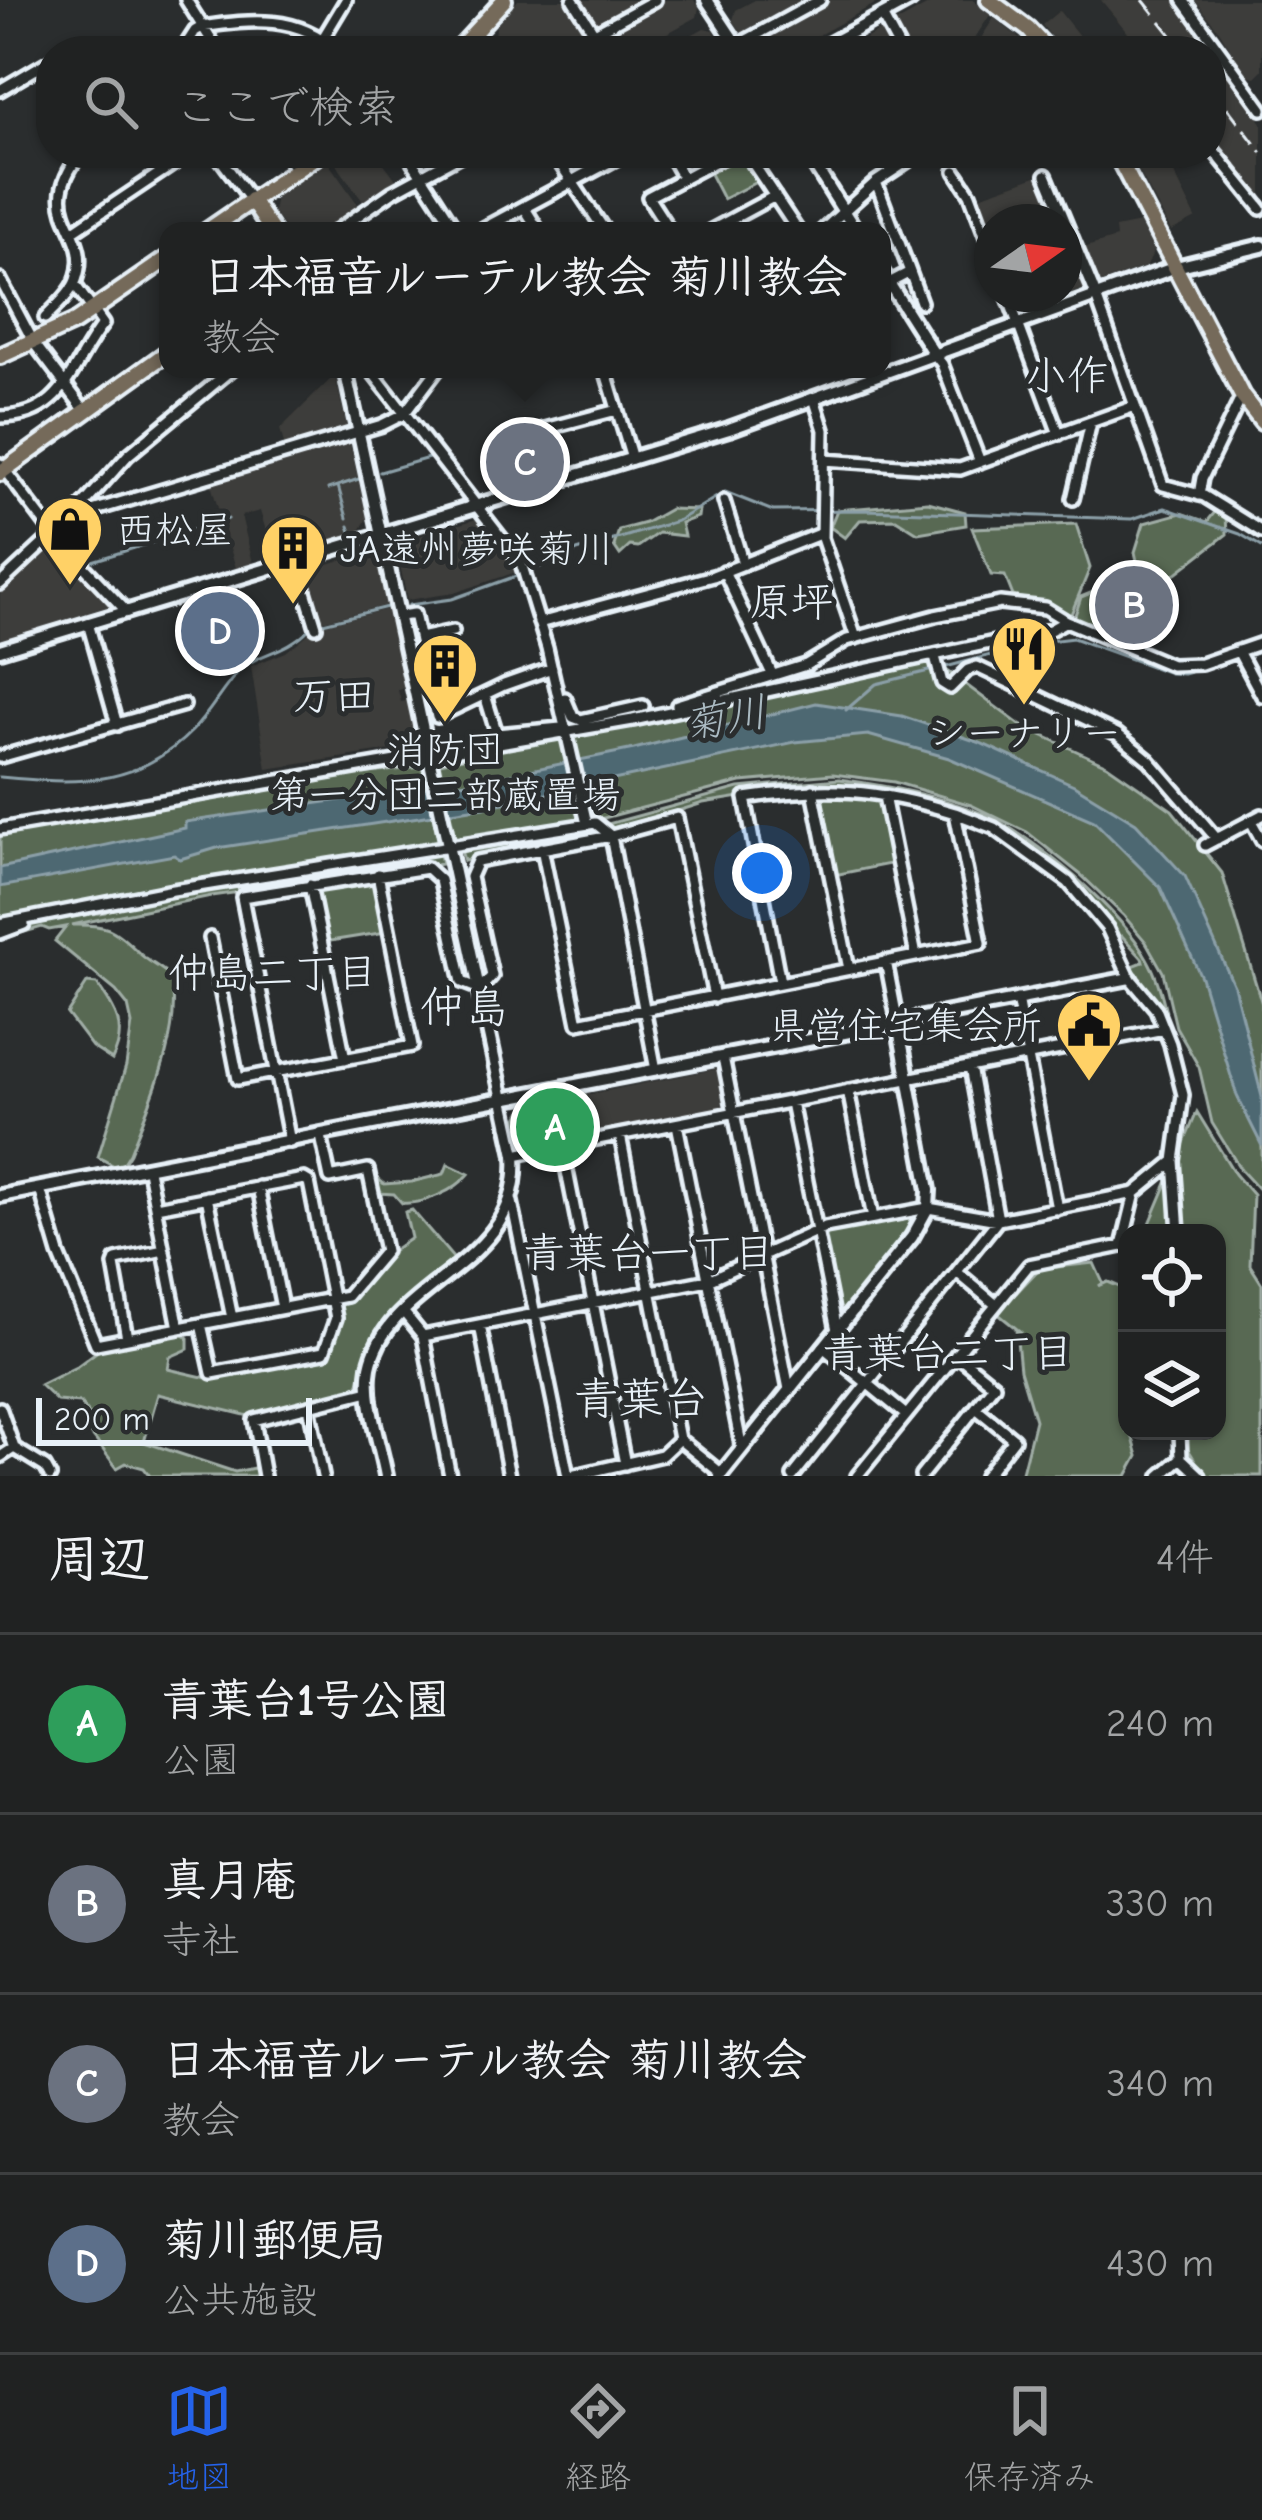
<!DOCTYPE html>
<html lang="ja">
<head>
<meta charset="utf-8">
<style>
  body { margin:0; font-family:"Comic Neue","Klee One",sans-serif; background:#2d2f2f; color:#f1f3f6 }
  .controls { position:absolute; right:36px; bottom:36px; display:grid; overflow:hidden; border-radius:24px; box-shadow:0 3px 9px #0004 }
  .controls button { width:108px; height:108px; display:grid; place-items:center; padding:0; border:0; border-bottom:3px solid #3d3f40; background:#202222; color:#f1f3f6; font:60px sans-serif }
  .compass { position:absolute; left:974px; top:204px; width:108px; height:108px; border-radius:50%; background:#202222; box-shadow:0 3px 9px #0004; rotate:76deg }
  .scale { position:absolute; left:36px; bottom:30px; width:276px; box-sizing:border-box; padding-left:12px; border:6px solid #e8f1f8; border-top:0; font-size:33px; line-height:42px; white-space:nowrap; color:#e8f1f8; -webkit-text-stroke:9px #2a2d2e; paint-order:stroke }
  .you { position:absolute; left:762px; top:873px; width:42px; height:42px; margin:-30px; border:9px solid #fff; border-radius:50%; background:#1a73e8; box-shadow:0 0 0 18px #1a73e833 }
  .badge { display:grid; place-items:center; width:78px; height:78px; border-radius:50%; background:#2563eb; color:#fff; font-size:39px; font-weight:700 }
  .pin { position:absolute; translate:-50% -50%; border:6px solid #fff; box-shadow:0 3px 12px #0006 }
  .popup { position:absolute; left:159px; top:222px; width:732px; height:156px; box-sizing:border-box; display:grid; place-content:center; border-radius:24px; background:#202222; filter:drop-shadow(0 3px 9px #0005); font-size:39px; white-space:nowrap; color:#a2a4a5 }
  .popup b { font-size:45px; color:#f1f3f6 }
  .popup::after { content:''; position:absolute; left:50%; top:100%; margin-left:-24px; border:24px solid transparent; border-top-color:#202222 }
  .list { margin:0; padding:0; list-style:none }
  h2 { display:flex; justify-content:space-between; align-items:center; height:156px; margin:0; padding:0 48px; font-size:51px }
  h2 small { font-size:39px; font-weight:400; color:#a2a4a5 }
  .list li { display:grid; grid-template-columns:78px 1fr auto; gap:36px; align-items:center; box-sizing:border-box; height:180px; padding:0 48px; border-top:3px solid #3d3f40 }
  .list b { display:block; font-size:45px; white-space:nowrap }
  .list p { margin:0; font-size:39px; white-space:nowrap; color:#a2a4a5 }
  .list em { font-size:39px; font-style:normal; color:#a2a4a5 }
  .icon { flex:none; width:66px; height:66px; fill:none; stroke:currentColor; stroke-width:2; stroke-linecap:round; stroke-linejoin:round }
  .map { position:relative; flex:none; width:1262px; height:1476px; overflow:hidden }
  .search { position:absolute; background:#202222; box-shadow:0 3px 9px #0004; left:36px; right:36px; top:36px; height:132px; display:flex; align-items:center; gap:30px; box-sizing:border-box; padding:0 42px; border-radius:48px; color:#a2a4a5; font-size:45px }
  .sheet { height:876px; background:#202222 }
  nav { display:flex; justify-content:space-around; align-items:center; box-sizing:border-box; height:168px; border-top:3px solid #3d3f40; background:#202222; font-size:33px; color:#a2a4a5 }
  nav a { display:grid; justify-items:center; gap:6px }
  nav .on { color:#2563eb }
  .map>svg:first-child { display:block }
</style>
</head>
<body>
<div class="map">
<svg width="1262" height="1476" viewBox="0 0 1262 1476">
  <rect width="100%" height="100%" fill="#2a2d2e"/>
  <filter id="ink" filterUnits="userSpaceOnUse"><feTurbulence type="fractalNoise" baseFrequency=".00833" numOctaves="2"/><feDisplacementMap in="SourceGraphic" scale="24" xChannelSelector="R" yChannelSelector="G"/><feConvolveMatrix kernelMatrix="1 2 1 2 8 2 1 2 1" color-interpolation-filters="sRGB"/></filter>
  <g filter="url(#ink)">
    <!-- built -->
    <path fill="#3e3d3a" d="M 518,0 L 569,0 L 587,33 L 554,51 L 501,51 L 495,41 L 496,26 Z
      M 578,0 L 646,0 L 599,26 Z
      M 663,0 L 694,0 L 699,7 L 697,17 L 636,50 L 633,45 L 616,51 L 606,32 Z
      M 755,0 L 810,0 L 743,34 L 733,20 L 736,10 Z
      M 827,0 L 882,0 L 790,51 L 754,51 L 750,46 L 751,42 Z
      M 937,0 L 973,0 L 990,15 L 966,51 L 905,51 L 894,24 Z
      M 1101,0 L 1179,0 L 1262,123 L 1262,206 L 1211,142 L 1211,51 L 1143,51 Z
      M 1195,0 L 1262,0 L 1262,70 L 1255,77 L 1246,75 L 1220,32 Z
      M 1059,11 L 1088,47 L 1082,51 L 1063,51 L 1042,25 Z
      M 994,18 L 1023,41 L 1033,51 L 988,51 L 978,43 Z
      M 704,28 L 714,30 L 722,48 L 662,51 Z
      M 881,30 L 896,51 L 843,51 Z
      M 339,153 L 387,153 L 380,158 L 397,181 L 364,203 L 332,158 Z
      M 1149,153 L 1164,153 L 1196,218 L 1171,231 L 1133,160 Z
      M 327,161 L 359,206 L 323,231 L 287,231 L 273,212 L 276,196 Z
      M 1042,174 L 1063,222 L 992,222 L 992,246 L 974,198 Z
      M 1140,223 L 1154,250 L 1147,266 L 1095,285 L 1080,249 L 1116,238 L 1115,228 Z
      M 1064,224 L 1091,286 L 1016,313 L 1009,294 L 1064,294 Z
      M 335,375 L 348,432 L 286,451 L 280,429 Z
      M 349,438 L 367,518 L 360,531 L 274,557 L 260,511 L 241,516 L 253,563 L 236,568 L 210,481 Z
      M 480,518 L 519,571 L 454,593 L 407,600 L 398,554 L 406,540 Z
      M 53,538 L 116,604 L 0,640 L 0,588 Z
      M 364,553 L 377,561 L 387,605 L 318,622 L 302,572 Z
      M 388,609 L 404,688 L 398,690 L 401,702 L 407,701 L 417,746 L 267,769 L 251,666 L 286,652 L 318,626 Z
      M 716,1069 L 722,1073 L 728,1104 L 724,1111 L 593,1136 L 585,1095 Z"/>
    <!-- green -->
    <path fill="#586953" stroke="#a0ada6" stroke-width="3" d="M 739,154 L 760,180 L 723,199 L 708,170 Z
      M 928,502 L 965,512 L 966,525 L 918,533 L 896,519 L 860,520 L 845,538 L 830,527 L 837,510 Z
      M 670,509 L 699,510 L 698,517 L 681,523 L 684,536 L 658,533 L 638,547 L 630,546 L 620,555 L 614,546 L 619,530 L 645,523 Z
      M 1215,512 L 1226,516 L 1227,534 L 1170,578 L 1117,602 L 1113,618 L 1116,639 L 1074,618 L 1081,597 L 1140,573 L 1135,552 L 1144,523 L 1181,513 L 1207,522 Z
      M 1076,524 L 1090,568 L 1069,619 L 1044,604 L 1013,596 L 1005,576 L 991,575 L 972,528 Z
      M 930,658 L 1020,725 L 1107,765 L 1172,810 L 1222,873 L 1262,1004 L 1262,1193 L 1241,1170 L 1212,1123 L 1199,1067 L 1176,1027 L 1163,972 L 1146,942 L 1124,916 L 1081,875 L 1027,832 L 971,805 L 894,782 L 833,774 L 741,782 L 600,819 L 0,919 L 0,831 L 185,794 L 422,767 L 870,668 Z
      M 839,779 C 888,786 936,795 983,814 C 1032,834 1123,912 1148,960 C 1157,976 1162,994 1166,1012 L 1132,972 L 1130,967 L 1143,962 L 1142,958 L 1122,936 L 1114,938 L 1069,881 L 993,826 L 958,811 L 801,787 L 703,803 L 615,831 L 608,824 L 739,788 Z
      M 818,790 L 880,795 L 894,863 L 834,875 Z
      M 577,827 L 598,828 L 604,833 L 464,861 L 461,850 Z
      M 440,854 L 442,864 L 211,896 L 72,925 C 106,924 113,927 139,953 C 148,962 161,967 171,977 C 183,1031 150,1102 130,1153 L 120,1169 L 98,1157 L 126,1066 L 132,1024 L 128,1006 L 116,991 L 55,941 L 66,927 L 49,930 L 42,927 L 0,939 L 0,934 L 35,922 L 105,912 L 120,902 Z
      M 373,879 L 377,882 L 386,932 L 324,942 L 314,888 Z
      M 87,983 L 97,984 C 116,1010 128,1029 112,1060 L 92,1047 L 67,1014 Z
      M 585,1095 L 593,1136 L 531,1148 L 523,1145 L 518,1118 L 523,1108 Z
      M 1197,1112 L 1235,1174 L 1253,1195 L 1250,1265 L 1262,1284 L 1262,1476 L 1205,1476 L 1183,1441 L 1185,1431 L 1217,1431 L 1217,1233 L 1146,1233 Z
      M 448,1164 L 469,1174 C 456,1190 423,1205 402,1203 L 394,1194 L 378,1193 L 375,1176 L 384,1184 L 411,1182 L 444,1174 Z
      M 412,1210 L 454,1259 L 382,1324 L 368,1350 L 357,1390 L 249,1416 L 158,1394 L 144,1442 L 235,1472 L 254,1468 L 260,1476 L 150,1476 L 144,1468 L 126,1463 L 117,1468 L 84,1425 L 90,1416 L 80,1403 L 57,1401 L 40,1385 L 76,1367 L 103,1347 L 181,1332 L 188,1338 L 188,1349 L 170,1357 L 168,1369 L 207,1378 L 329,1354 L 341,1322 L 338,1308 L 351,1299 L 389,1253 L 411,1238 L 405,1212 Z
      M 907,1214 L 912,1223 L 907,1232 L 842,1312 L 835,1311 L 821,1237 L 825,1231 Z
      M 1094,1263 L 1103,1283 L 1099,1286 L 1108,1282 L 1127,1290 L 1127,1431 L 1131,1431 L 1138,1456 L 1127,1476 L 1021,1476 L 1035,1420 L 1020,1370 L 1016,1330 L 1022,1333 L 997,1313 L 1039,1269 Z"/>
    <!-- water -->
    <path fill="#4d6872" stroke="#8b9fa8" stroke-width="3" d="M 816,703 L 902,716 L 978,742 L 1074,785 L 1136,823 L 1185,876 L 1234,986 L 1262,1097 L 1262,1146 L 1237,1096 L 1201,977 L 1160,887 L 1094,821 L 949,758 L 868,735 L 795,742 L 484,807 L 217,848 L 180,859 L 174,855 L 0,887 L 0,868 L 185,828 L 185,822 L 481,780 L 634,749 Z"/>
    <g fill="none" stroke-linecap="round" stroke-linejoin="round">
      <!-- stream -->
      <path stroke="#8b9fa8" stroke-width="3" d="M 380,472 L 432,457
        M 338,486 L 347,518
        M 328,489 L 359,479
        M 349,526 L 352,534
        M 86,563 L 228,519
        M 528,572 L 577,551 L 677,521 L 725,492 L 773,511 L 865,510 L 1132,519 L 1165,508 L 1240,534 L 1262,547
        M 409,605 L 452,599 L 519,575
        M 319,624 L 387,607
        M 1250,655 L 1262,651
        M 942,668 L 1040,642 L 1073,638 L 1170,673 L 1183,674 L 1234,660
        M 846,710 L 876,684 L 933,670
        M 0,777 C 75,784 136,788 192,731 C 210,713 222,689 239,671 C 258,652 285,654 310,628"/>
      <!-- minor casing -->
      <g stroke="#e8f1f8" stroke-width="18">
        <path id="minor" d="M 186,0 L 218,51
          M 573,0 L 594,33
          M 1183,0 L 1262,109
          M 882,16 L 901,51
          M 477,34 L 487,51
          M 323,38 L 346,0
          M 182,51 L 195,31 L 202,27 C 252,20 297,14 337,51
          M 562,51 L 655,0
          M 727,51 L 820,0
          M 0,90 L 51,60
          M 1211,147 L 1261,209
          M 216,153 L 251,200
          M 285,153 L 296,170
          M 407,153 L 457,231
          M 553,153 L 605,231
          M 669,153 L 683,178
          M 746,153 L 798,231
          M 1120,161 L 1141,153
          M 955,171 L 970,194 L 992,253
          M 1046,175 L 1093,288 L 1163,485 L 1204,496 L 1262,532
          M 876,182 L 910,272 L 889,283
          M 524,207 L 539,231
          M 336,231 L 392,192 L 464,153
          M 670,231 L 648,197 L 731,153
          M 710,231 L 775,196
          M 822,231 L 876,182 L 920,153
          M 72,232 L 190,153
          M 910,272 L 921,302
          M 0,279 L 34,343 L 86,412
          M 1007,294 L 1059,434
          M 45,318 C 55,307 71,294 76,280 C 95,227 31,217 81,153
          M 934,354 L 942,364 L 980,462
          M 370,369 L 521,563 L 547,648 L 587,824
          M 605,369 L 632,459
          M 814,398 L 824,430 L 822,538 L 856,638
          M 0,417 C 64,417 70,366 103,324 L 75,285
          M 824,460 L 960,469 L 1135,406
          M 0,464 L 54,535 L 127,612
          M 522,494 L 511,438 L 617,410
          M 1199,495 L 1202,478 L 1242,396
          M 1073,499 L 1091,422
          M 724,501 L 743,564
          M 76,513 L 128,455 L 232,369
          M 296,562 L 316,627
          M 724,571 L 772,674
          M 0,584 L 72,517 L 382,425 L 404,414 L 438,369
          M 400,616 L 414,614 L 437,717 L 504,685 L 552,668
          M 88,623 L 117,725
          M 539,623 L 713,576 L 822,533
          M 420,638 L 453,631
          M 1238,651 L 1262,696
          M 935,657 L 942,683 L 950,688 L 968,670 L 977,667 L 1117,734 L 1149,760 L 1217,839
          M 485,695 L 497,734 L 561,728
          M 565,698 L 573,717 L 581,720 L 643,706
          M 677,705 L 806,665 L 847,640 L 935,616 L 1000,603 L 1045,608 L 1066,621 L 1171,665 L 1201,664 L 1262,643
          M 0,757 L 184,705
          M 813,790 L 849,969
          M 884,796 L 916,956
          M 1251,821 L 1262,841
          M 0,829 L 633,720 L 1050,630 L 1066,621
          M 1205,845 L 1262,815
          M 542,848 L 578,1023 L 981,943 L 955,813 C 876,789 827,785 745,798 L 780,982
          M 310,885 L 345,1059
          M 0,924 L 173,890 L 595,823 L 611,836 L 656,1070
          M 0,933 L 24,924
          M 210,938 L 238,1079 L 412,1046 L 378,874
          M 886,961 L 898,1024
          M 1017,999 L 1057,1209
          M 723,1057 L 789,1389
          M 848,1090 L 873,1218
          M 791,1102 L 837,1330
          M 677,1124 L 742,1449
          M 620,1135 L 679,1439 L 722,1474
          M 290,1142 L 242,897 L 427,868 L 440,880 L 462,982 L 480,989 L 492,976 L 470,877 L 477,861 L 611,836 L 677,818 L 714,997
          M 562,1146 L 625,1464
          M 515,1155 L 1164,1029
          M 1174,1161 L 1179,1233
          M 148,1170 L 179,1328
          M 258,1187 L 282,1308
          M 40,1189 L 59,1254 L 96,1344 L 347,1296 L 385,1251 L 368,1170 L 330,1178 L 321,1136
          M 207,1197 L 232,1318
          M 512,1202 L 568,1476
          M 156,1207 L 304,1179 L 309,1182 L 336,1318 L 324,1352 L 212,1373 L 201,1324
          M 958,1273 L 995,1304
          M 405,1314 L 423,1336 L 450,1476
          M 480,1325 L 509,1476
          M 423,1336 L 708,1280 L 825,1227 L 928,1208 L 998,1220 L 1135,1193 L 1174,1161 L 1183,1095 L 1170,1044 L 1156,1009 L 1130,978 L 1107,928 L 1068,882 L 994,828 L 955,813
          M 127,1338 L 114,1265 L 116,1260 L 164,1250
          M 823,1347 L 906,1415
          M 309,1406 L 323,1476
          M 0,1408 L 14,1448 L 0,1457
          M 976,1408 L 1014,1439 L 985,1476
          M 14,1448 L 45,1467 L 50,1476
          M 1181,1458 L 1200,1476
          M 264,1476 L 254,1420 L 369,1391
          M 571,1476 L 662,1455 L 679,1439
          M 793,1476 L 998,1220 L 970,1067
          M 857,1476 L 1029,1265 L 1122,1246 L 1135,1193
          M 921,1476 L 994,1385 L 956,1354
          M 1160,1476 L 1181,1458 L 1180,1431"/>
      </g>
      <!-- tertiary casing -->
      <g stroke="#e8f1f8" stroke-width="20">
        <path id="tertiary" d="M 707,0 L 741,51
          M 817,51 L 911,0
          M 807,153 L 856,231
          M 480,231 L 625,153
          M 882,272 L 934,354
          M 345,369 L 515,1155 C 523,1269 388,1279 370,1367 C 364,1400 380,1443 386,1476
          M 0,650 L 729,429 L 1176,267 L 1262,246
          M 0,1196 L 1130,978
          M 720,1476 L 912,1237 L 928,1208 L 929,1190 L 898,1024"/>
      </g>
      <!-- primary casing -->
      <g stroke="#e8f1f8" stroke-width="22">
        <path id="primary" d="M 989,0 L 1028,29 L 1049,51
          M 457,51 L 504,0
          M 1116,153 L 1242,396 L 1262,422
          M 251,200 L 272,231
          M 207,231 L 321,153
          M 0,356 L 75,322 L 168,258
          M 0,473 L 168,352"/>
      </g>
      <!-- minor -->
      <use href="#minor" stroke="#2a2d2e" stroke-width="9"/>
      <!-- tertiary -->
      <use href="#tertiary" stroke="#2a2d2e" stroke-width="10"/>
      <!-- primary -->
      <use href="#primary" stroke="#746a5a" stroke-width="14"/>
      <!-- rail -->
      <path stroke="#e8f1f8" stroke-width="3" stroke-dasharray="18 9" stroke-linecap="butt" d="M 1143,0 L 1184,51
        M 1211,86 L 1262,153"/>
    </g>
  </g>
  <!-- icons -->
  <defs>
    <g id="shop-pin" transform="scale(3.45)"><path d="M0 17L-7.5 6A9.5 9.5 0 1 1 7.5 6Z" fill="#ffd166" stroke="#2a2d2e"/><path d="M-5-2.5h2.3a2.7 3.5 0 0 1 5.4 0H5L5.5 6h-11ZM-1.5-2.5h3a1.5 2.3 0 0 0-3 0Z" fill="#111"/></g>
    <g id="building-pin" transform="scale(3.45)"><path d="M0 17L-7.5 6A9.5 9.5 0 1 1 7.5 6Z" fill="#ffd166" stroke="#2a2d2e"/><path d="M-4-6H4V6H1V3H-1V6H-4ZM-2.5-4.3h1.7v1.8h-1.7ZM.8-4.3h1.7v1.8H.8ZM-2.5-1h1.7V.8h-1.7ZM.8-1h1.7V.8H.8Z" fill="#111"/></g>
    <g id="restaurant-pin" transform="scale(3.45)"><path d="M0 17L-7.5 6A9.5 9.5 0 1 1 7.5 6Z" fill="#ffd166" stroke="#2a2d2e"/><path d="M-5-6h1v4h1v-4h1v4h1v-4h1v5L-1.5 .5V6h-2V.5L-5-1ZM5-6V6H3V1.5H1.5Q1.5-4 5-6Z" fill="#111"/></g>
    <g id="civic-pin" transform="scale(3.45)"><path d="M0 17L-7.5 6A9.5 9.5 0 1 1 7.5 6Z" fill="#ffd166" stroke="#2a2d2e"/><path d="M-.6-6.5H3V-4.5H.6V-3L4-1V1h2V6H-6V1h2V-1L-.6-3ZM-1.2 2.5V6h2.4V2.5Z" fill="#111"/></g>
  </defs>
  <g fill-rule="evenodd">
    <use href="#shop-pin" x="70" y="529"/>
    <use href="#building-pin" x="293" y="548"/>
    <use href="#restaurant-pin" x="1024" y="649"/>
    <use href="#building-pin" x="445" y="666"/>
    <use href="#civic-pin" x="1089" y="1025"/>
  </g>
  <g text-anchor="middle" stroke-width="10" stroke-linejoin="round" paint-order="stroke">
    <!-- poi labels -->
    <g font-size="39" fill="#e8f1f8" stroke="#2a2d2e" text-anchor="start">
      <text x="116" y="543">西松屋</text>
      <text x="340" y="562">JA遠州夢咲菊川</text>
      <text x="1024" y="746" text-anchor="middle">シーナリー</text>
      <text x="445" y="763" text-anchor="middle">消防団<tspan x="445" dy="45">第一分団三部蔵置場</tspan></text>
      <text x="1042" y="1039" text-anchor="end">県営住宅集会所</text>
    </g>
    <!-- neighbourhood labels -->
    <g font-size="42" fill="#e8f1f8" stroke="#2a2d2e">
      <text x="1067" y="390">小作</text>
      <text x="791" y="616">原坪</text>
      <text x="334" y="710">万田</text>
      <text x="273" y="987">仲島二丁目</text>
      <text x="649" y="1267">青葉台一丁目</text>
      <text x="948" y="1367">青葉台二丁目</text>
    </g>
    <!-- water labels -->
    <g font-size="42" font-style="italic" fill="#aabac2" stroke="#2a2d2e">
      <text transform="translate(725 717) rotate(-10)" y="15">菊川</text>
    </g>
    <!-- quarter labels -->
    <g font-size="45" fill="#e8f1f8" stroke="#2a2d2e">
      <text x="465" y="1022">仲島</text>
      <text x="641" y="1414">青葉台</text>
    </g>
  </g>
</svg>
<div class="controls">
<button><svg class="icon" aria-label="locate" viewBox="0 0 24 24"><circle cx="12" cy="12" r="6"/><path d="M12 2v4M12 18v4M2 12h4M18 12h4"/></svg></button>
<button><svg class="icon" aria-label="layers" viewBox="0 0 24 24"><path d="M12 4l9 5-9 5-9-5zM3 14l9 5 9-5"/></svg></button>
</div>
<svg class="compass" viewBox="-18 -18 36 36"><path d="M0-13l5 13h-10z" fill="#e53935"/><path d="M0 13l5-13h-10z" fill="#a2a4a5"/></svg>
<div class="scale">200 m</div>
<div class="you"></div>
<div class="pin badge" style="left:555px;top:1127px;background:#2e9e5b">A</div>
<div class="pin badge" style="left:1134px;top:605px;background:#6b7280">B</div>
<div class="pin badge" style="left:525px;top:462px;background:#6b7280">C</div>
<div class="popup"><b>日本福音ルーテル教会 菊川教会</b>教会</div>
<div class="pin badge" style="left:220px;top:631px;background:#5c6f8a">D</div>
<div class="search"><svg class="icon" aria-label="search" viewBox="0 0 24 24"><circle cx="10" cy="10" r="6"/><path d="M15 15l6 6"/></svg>ここで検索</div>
</div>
<section class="sheet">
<h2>周辺<small>4件</small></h2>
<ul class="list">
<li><span class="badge" style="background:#2e9e5b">A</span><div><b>青葉台1号公園</b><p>公園</p></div><em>240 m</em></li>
<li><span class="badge" style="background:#6b7280">B</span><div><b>真月庵</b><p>寺社</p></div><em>330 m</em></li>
<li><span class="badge" style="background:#6b7280">C</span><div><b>日本福音ルーテル教会 菊川教会</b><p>教会</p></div><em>340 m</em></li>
<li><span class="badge" style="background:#5c6f8a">D</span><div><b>菊川郵便局</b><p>公共施設</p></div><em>430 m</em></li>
</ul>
</section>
<nav>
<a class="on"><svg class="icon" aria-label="map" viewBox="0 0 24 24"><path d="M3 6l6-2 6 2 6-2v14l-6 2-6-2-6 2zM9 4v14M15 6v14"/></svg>地図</a>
<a><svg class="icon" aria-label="directions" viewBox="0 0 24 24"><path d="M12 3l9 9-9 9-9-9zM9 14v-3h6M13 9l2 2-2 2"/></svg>経路</a>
<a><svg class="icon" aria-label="saved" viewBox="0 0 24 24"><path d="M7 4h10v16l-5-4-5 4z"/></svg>保存済み</a>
</nav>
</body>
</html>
